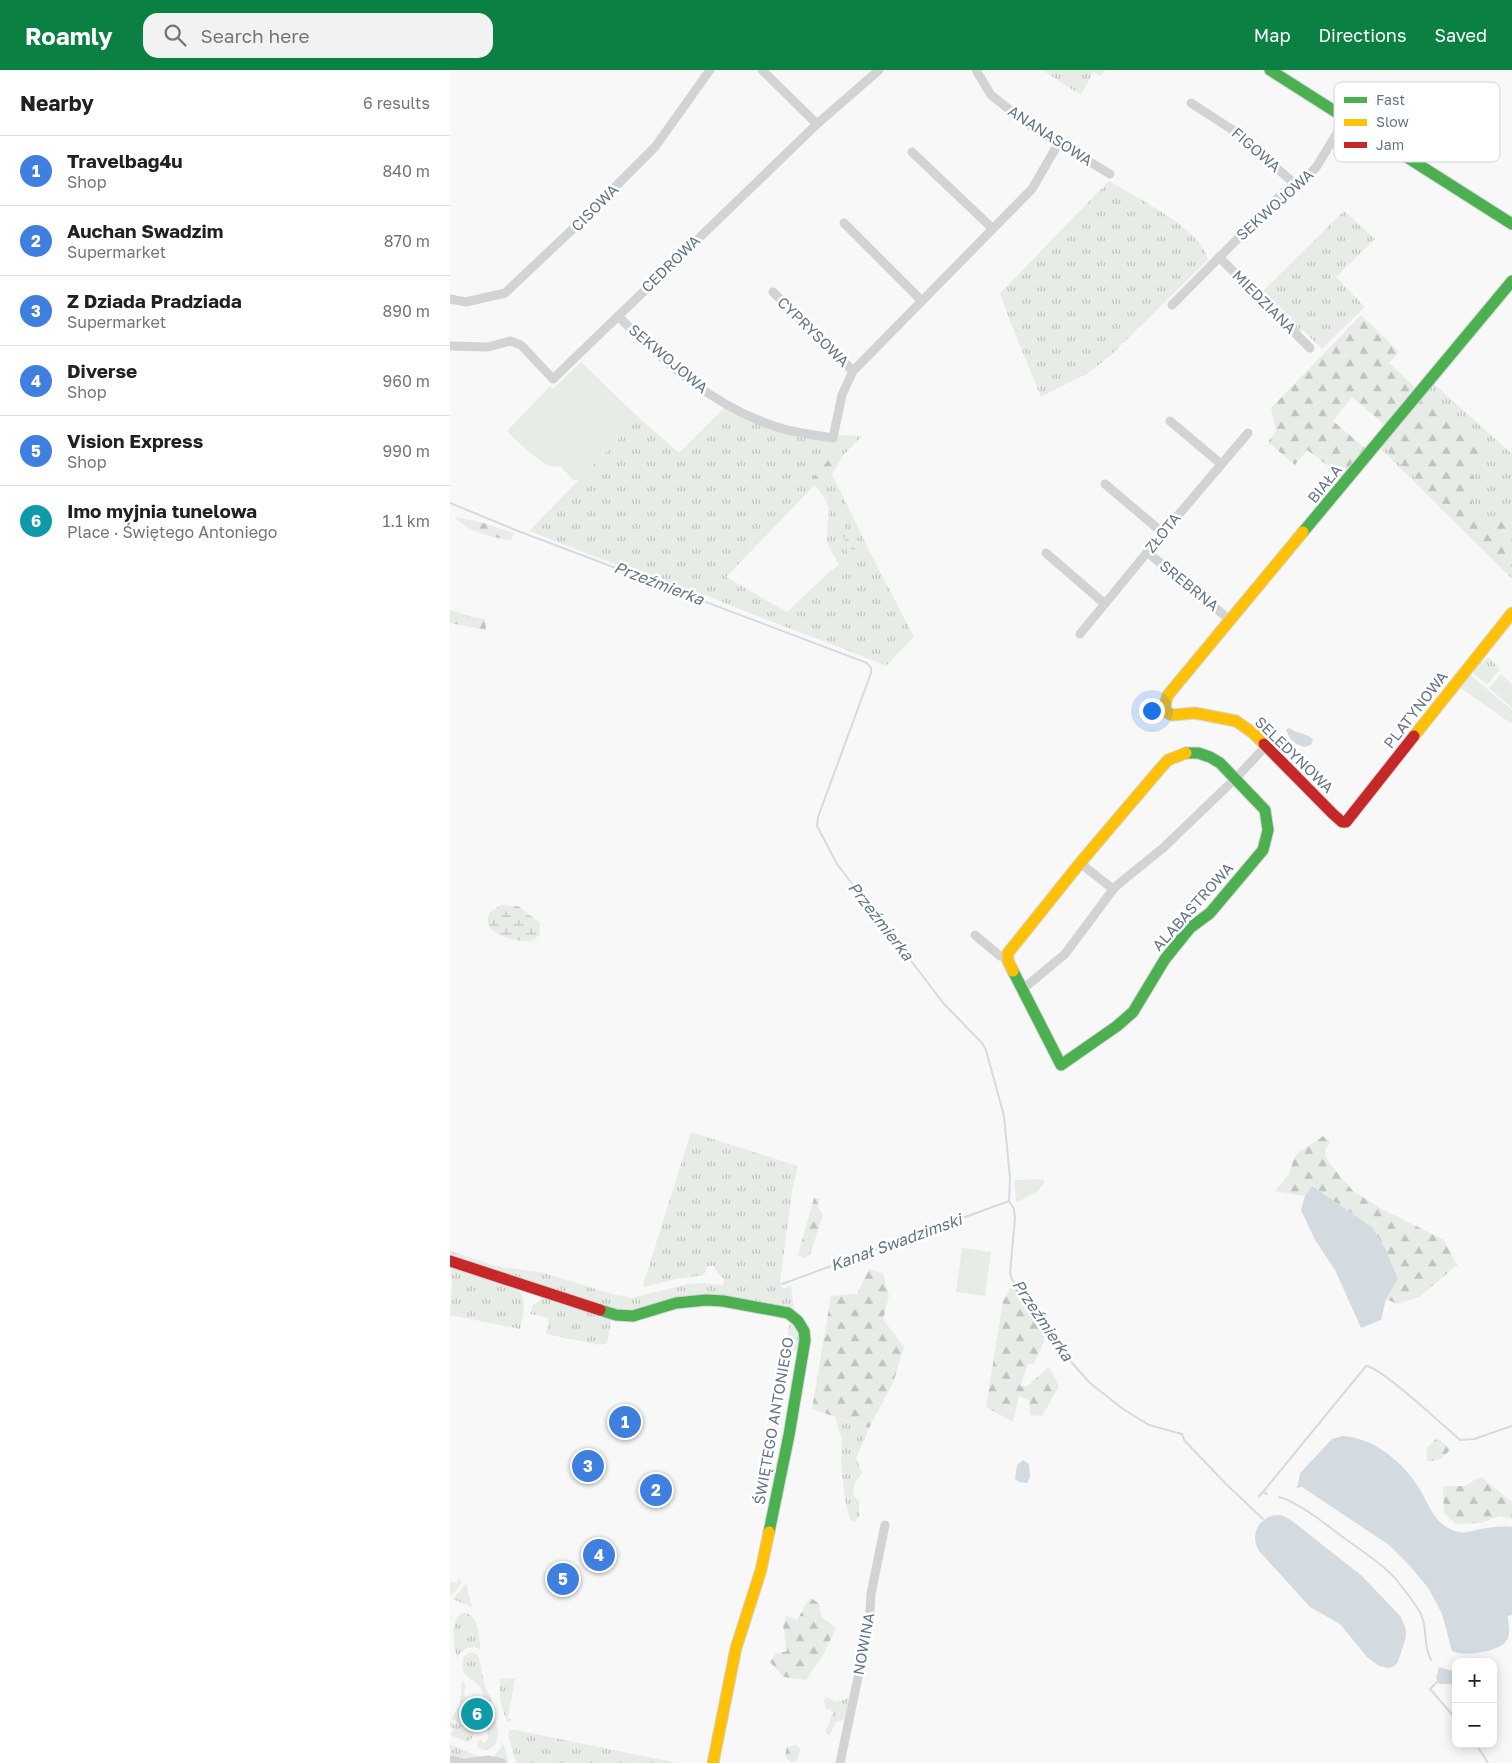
<!DOCTYPE html>
<html lang="en">
<head>
<meta charset="utf-8">
<style>
  body { margin:0; font-family:"Golos Text",sans-serif; background:#f2f2f2; color:#202124 }
  .controls { position:absolute; right:15px; bottom:15px; display:grid; overflow:hidden; border-radius:10px; box-shadow:0 2px 12px #0003 }
  .controls button { width:45px; height:45px; display:grid; place-items:center; padding:0; border:0; border-bottom:1px solid #e0e0e0; background:#fff; color:#202124; font:25px sans-serif }
  .you { position:absolute; left:701px; top:640px; width:18px; height:18px; margin:-12px; border:4px solid #fff; border-radius:50%; background:#1a73e8; box-shadow:0 0 0 8px #1a73e833 }
  .badge { display:grid; place-items:center; width:32px; height:32px; border-radius:50%; background:#0b8043; color:#fff; font-size:16px; font-weight:700 }
  .pin { position:absolute; translate:-50% -50%; border:2px solid #fff; box-shadow:0 1px 5px #0006 }
  .list { margin:0; padding:0; list-style:none }
  h2 { display:flex; justify-content:space-between; align-items:center; height:65px; margin:0; padding:0 20px; font-size:21px }
  h2 small { font-size:16px; font-weight:400; color:#757577 }
  .list li { display:grid; grid-template-columns:32px 1fr auto; gap:15px; align-items:center; box-sizing:border-box; height:70px; padding:0 20px; border-top:1px solid #e0e0e0 }
  .list b { display:block; font-size:19px; white-space:nowrap }
  .list p { margin:0; font-size:16px; white-space:nowrap; color:#757577 }
  .list em { font-size:16px; font-style:normal; color:#757577 }
  .icon { flex:none; width:28px; height:28px; fill:none; stroke:currentColor; stroke-width:2; stroke-linecap:round; stroke-linejoin:round }
  .map { position:relative; flex:none; width:1062px; height:1693px; overflow:hidden }
  header { display:flex; align-items:center; gap:30px; box-sizing:border-box; height:70px; padding:0 25px; background:#0b8043; color:#fff }
  header strong { font-size:24px }
  nav { display:flex; gap:28px; margin-inline-start:auto; font-size:18px }
  .search { width:350px; height:45px; background:#f2f2f2; display:flex; align-items:center; gap:12px; box-sizing:border-box; padding:0 18px; border-radius:15px; color:#757577; font-size:19px }
  main { display:flex }
  aside { flex:1; background:#fff }
  .map>svg:first-child { display:block }
</style>
</head>
<body>
<header>
<strong>Roamly</strong>
<div class="search"><svg class="icon" aria-label="search" viewBox="0 0 24 24"><circle cx="10" cy="10" r="6"/><path d="M15 15l6 6"/></svg>Search here</div>
<nav><a>Map</a><a>Directions</a><a>Saved</a></nav>
</header>
<main>
<aside>
<h2>Nearby<small>6 results</small></h2>
<ul class="list">
<li><span class="badge" style="background:#3f7fe0">1</span><div><b>Travelbag4u</b><p>Shop</p></div><em>840 m</em></li>
<li><span class="badge" style="background:#3f7fe0">2</span><div><b>Auchan Swadzim</b><p>Supermarket</p></div><em>870 m</em></li>
<li><span class="badge" style="background:#3f7fe0">3</span><div><b>Z Dziada Pradziada</b><p>Supermarket</p></div><em>890 m</em></li>
<li><span class="badge" style="background:#3f7fe0">4</span><div><b>Diverse</b><p>Shop</p></div><em>960 m</em></li>
<li><span class="badge" style="background:#3f7fe0">5</span><div><b>Vision Express</b><p>Shop</p></div><em>990 m</em></li>
<li><span class="badge" style="background:#0f9aa8">6</span><div><b>Imo myjnia tunelowa</b><p>Place · Świętego Antoniego</p></div><em>1.1 km</em></li>
</ul>
</aside>
<div class="map">
<svg width="1062" height="1693" viewBox="0 0 1062 1693">
  <defs>
    <pattern id="grass-tufts" width="24" height="20" patternUnits="userSpaceOnUse" patternTransform="scale(1.25)"><rect width="24" height="20" fill="#e8ece6"/><path d="M3 7l-1-3M5 7V3M7 7l1-3M15 17l-1-3M17 17v-4M19 17l1-3" fill="none" stroke="#c0c4c0"/></pattern>
    <pattern id="forest-firs" width="22" height="20" patternUnits="userSpaceOnUse" patternTransform="scale(1.25)"><rect width="22" height="20" fill="#e8ece6"/><path d="M5 1l3.5 6h-7zM16 11l3.5 6h-7z" fill="#c0c4c0"/></pattern>
    <pattern id="wetland-marsh" width="20" height="14" patternUnits="userSpaceOnUse" patternTransform="scale(1.25)"><rect width="20" height="14" fill="#e8ece6"/><path d="M1 5h8M5 5V1M11 12h8M15 12V8" fill="none" stroke="#c0c4c0"/></pattern>
  </defs>
  <rect width="100%" height="100%" fill="#f8f8f8"/>
  <!-- grass -->
  <path fill="url(#grass-tufts)" d="M 592,0 L 655,0 L 651,6 L 643,2 L 631,25 Z
    M 659,111 C 685,127 754,160 758,190 L 660,286 L 638,303 L 591,327 L 560,251 L 550,223 Z
    M 894,141 L 925,169 L 886,207 L 915,237 L 872,279 L 853,260 L 849,262 L 809,225 Z
    M 983,313 L 1062,384 L 1062,509 L 930,378 Z
    M 275,337 L 306,353 L 388,365 L 412,366 L 276,507 L 337,542 L 378,503 L 389,495 C 386,488 380,481 378,474 C 373,452 388,440 367,418 L 382,404 L 421,484 L 464,567 L 436,596 C 377,571 315,551 256,525 L 253,528 L 79,461 L 189,348 L 229,383 Z
    M 1038,588 L 1041,589 L 1050,600 L 1046,604 L 1033,592 Z
    M 241,1062 L 348,1096 L 342,1122 L 330,1212 L 332,1219 L 341,1216 L 344,1241 L 293,1230 L 179,1243 L 0,1187 L 0,1181 L 47,1196 L 94,1203 L 162,1224 L 181,1228 L 238,1214 L 253,1213 L 273,1215 L 274,1209 L 268,1204 L 264,1196 L 258,1196 L 254,1205 L 226,1209 L 194,1217 L 193,1215 Z
    M 0,1196 L 68,1219 C 78,1231 73,1245 70,1259 L 0,1245 L 2,1214 Z
    M 94,1228 L 160,1249 L 161,1252 L 157,1273 L 150,1275 L 96,1264 L 99,1248 L 80,1244 L 83,1235 Z
    M 340,1252 C 348,1259 352,1270 347,1280 L 341,1281 L 333,1323 L 331,1322 L 332,1316 L 328,1315 Z
    M 385,1347 L 419,1358 L 406,1388 L 412,1403 L 405,1413 L 403,1425 L 409,1431 L 409,1447 L 404,1452 L 400,1450 L 395,1429 L 391,1395 L 392,1370 Z
    M 9,1508 L 12,1513 L 5,1522 L 0,1525 L 0,1512 L 8,1513 Z
    M 16,1514 L 22,1536 L 21,1537 L 3,1529 Z
    M 12,1543 C 29,1542 29,1568 31,1580 C 21,1574 14,1578 7,1587 C 3,1574 0,1551 12,1543 Z
    M 21,1582 L 26,1584 L 29,1587 L 35,1618 L 41,1627 L 48,1662 L 46,1674 C 41,1679 36,1682 29,1678 L 27,1674 L 30,1669 L 34,1673 L 39,1667 L 37,1663 L 33,1623 C 27,1605 7,1613 14,1586 Z
    M 51,1608 L 65,1609 L 58,1648 L 62,1649 L 59,1652 C 52,1648 47,1615 51,1608 Z
    M 12,1610 L 16,1616 L 14,1621 L 16,1634 L 22,1633 C 25,1646 31,1666 16,1672 L 0,1665 L 4,1659 L 0,1656 L 0,1651 L 6,1654 L 7,1652 L 1,1649 L 10,1635 Z
    M 377,1627 L 386,1632 L 399,1628 L 394,1650 L 386,1652 L 380,1665 L 377,1665 L 375,1661 L 380,1652 L 383,1642 L 375,1638 L 374,1630 Z
    M 60,1660 L 65,1660 L 228,1693 L 66,1693 L 58,1664 Z
    M 53,1673 L 59,1693 L 50,1688 L 43,1687 L 51,1678 Z
    M 0,1674 L 32,1688 L 0,1687 Z"/>
  <!-- forest -->
  <path fill="url(#forest-firs)" d="M 911,245 L 949,282 L 939,293 L 967,319 L 937,357 L 902,327 L 883,351 L 915,378 L 893,407 L 857,380 L 845,395 L 818,372 L 826,361 L 821,338 Z
    M 974,328 L 1002,346 L 1016,366 L 1035,381 L 1021,398 L 1024,412 L 1021,443 L 1029,450 L 1052,448 L 1062,456 L 1062,505 L 934,377 Z
    M 394,384 L 382,404 L 367,418 L 360,411 L 383,385 Z
    M 5,447 L 27,451 L 64,463 L 61,471 C 41,466 18,463 5,447 Z
    M 0,540 L 22,547 L 35,549 L 36,560 L 0,553 Z
    M 873,1066 L 880,1072 L 875,1080 L 877,1090 L 903,1121 L 930,1138 L 994,1170 L 1007,1195 L 969,1227 L 947,1234 L 936,1229 L 948,1209 L 936,1180 L 922,1157 L 862,1116 L 855,1126 L 825,1121 L 839,1104 L 844,1088 L 849,1082 Z
    M 364,1128 L 369,1129 L 368,1138 L 373,1145 L 360,1185 L 354,1188 L 348,1185 Z
    M 419,1199 L 433,1203 L 439,1226 L 433,1249 L 454,1277 L 443,1313 L 419,1358 L 362,1339 L 381,1226 L 407,1224 Z
    M 572,1211 L 597,1252 L 593,1274 L 584,1294 L 578,1294 L 570,1316 L 577,1316 L 599,1297 L 609,1316 L 592,1346 L 580,1345 L 579,1330 L 569,1326 L 563,1352 L 536,1337 L 553,1231 L 563,1214 Z
    M 987,1368 L 1001,1379 L 991,1389 L 977,1392 L 977,1378 Z
    M 1031,1407 L 1062,1432 L 1062,1449 L 1050,1446 L 1031,1453 L 1006,1454 L 994,1443 L 993,1416 L 1014,1416 Z
    M 360,1528 L 369,1533 L 371,1546 L 386,1558 L 373,1585 L 356,1610 L 334,1607 L 320,1592 L 325,1584 L 337,1581 L 333,1555 L 336,1546 L 347,1550 Z
    M 346,1675 L 351,1679 L 347,1690 L 341,1693 L 335,1685 L 337,1677 Z"/>
  <!-- wetland -->
  <path fill="url(#wetland-marsh)" d="M 394,454 L 404,478 L 411,484 L 404,490 C 397,485 395,482 397,473 L 391,463 L 392,455 Z
    M 51,835 L 68,836 L 89,852 L 90,865 L 80,872 L 64,870 L 49,865 L 41,859 L 37,851 L 40,842 Z"/>
  <!-- green -->
  <path fill="#e8ece6" d="M 131,292 L 189,348 L 128,410 L 123,410 L 110,396 C 108,396 104,397 102,397 C 92,395 64,369 57,361 L 100,316 L 103,319 Z
    M 1031,590 L 1046,604 L 1037,615 L 1021,601 Z
    M 1019,604 L 1062,640 L 1062,654 L 1009,617 Z
    M 1051,604 L 1062,614 L 1062,638 L 1039,618 Z
    M 592,1109 L 595,1112 L 588,1121 L 566,1133 L 564,1110 Z
    M 512,1178 L 541,1182 L 535,1226 L 506,1222 Z"/>
  <!-- water -->
  <path fill="#d4dbe0" d="M 840,658 C 847,664 856,663 863,669 L 861,675 L 854,677 C 844,674 839,669 836,659 Z
    M 862,1116 L 922,1157 L 936,1180 L 948,1209 L 936,1229 L 931,1250 L 911,1258 L 885,1200 L 865,1170 L 851,1140 L 855,1126 Z
    M 892,1366 C 923,1367 953,1392 969,1418 C 980,1435 984,1457 1009,1462 C 1017,1464 1023,1460 1031,1459 C 1041,1457 1052,1456 1062,1457 L 1062,1545 L 1058,1546 C 1058,1553 1061,1564 1057,1570 C 1050,1582 1014,1587 1002,1581 L 992,1544 L 979,1519 L 960,1496 L 939,1475 L 852,1417 L 846,1418 C 850,1412 848,1407 851,1402 L 882,1369 Z
    M 573,1390 L 579,1394 L 580,1407 L 577,1413 L 569,1412 L 565,1409 L 567,1395 Z
    M 825,1445 L 831,1445 L 841,1450 L 912,1506 L 951,1547 L 956,1560 L 956,1567 L 948,1592 L 944,1596 L 940,1598 L 929,1596 L 917,1587 L 890,1554 L 860,1537 L 809,1481 C 800,1466 807,1449 825,1445 Z
    M 989,1597 L 1006,1602 L 1006,1614 L 989,1614 L 986,1608 Z"/>
  <g fill="none" stroke-linecap="round" stroke-linejoin="round">
    <!-- stream -->
    <path stroke="#d4dbe0" stroke-width="2" d="M 0,433 L 68,461 L 417,593 L 421,598 L 421,603 L 368,747 L 367,756 L 387,794 L 494,934 L 532,973 L 536,980 L 554,1046 L 560,1108 L 559,1131 L 564,1139 L 565,1148 L 560,1203 L 562,1209 L 607,1276 L 640,1313 L 673,1339 L 699,1355 L 732,1364 L 734,1370 L 776,1414 L 813,1449
      M 332,1214 L 559,1131
      M 813,1422 L 916,1296 C 930,1296 995,1357 1010,1370 L 1024,1369 L 1062,1356
      M 809,1426 L 813,1422 L 817,1424
      M 829,1427 C 849,1432 879,1457 897,1470 C 913,1482 931,1493 945,1508 C 953,1518 963,1531 970,1542 C 979,1560 972,1574 981,1590
      M 988,1611 L 980,1619 L 1006,1649
      M 1026,1674 L 1038,1693"/>
    <!-- fast casing -->
    <g stroke="#d4d6d8" stroke-width="13">
      <path id="fast" d="M 820,0 L 1062,154
        M 853,462 L 1062,211
        M 563,901 L 611,995 L 667,956 L 683,942 L 715,889 L 740,858 L 760,843 L 813,780 L 818,760 L 815,740 L 770,693 L 760,687 L 748,683 L 736,683
        M 150,1240 L 166,1245 L 183,1246 L 226,1233 L 256,1230 L 273,1231 L 338,1243 L 348,1251 L 354,1261 L 355,1270 L 339,1365 L 319,1462"/>
    </g>
    <!-- slow casing -->
    <g stroke="#d4d6d8" stroke-width="13">
      <path id="slow" d="M 964,666 L 1062,543
        M 814,674 L 803,663 L 786,651 L 745,643 L 722,645 L 716,642 L 714,637 L 718,625 L 853,462
        M 563,901 L 558,891 L 558,883 L 630,793 L 709,700 L 718,690 L 736,683
        M 263,1693 L 286,1578 L 311,1500 L 319,1462"/>
    </g>
    <!-- jam casing -->
    <g stroke="#d4d6d8" stroke-width="13">
      <path id="jam" d="M 814,674 L 883,744 L 892,752 L 896,752 L 964,666
        M 0,1191 L 150,1240"/>
    </g>
    <!-- street -->
    <path stroke="#d2d3d4" stroke-width="9" d="M 312,0 L 367,54
      M 526,0 L 541,25 L 583,58 L 660,104
      M 741,33 L 795,68 L 823,95 L 844,113
      M 462,82 L 543,159
      M 394,153 L 472,231
      M 769,187 L 860,278
      M 323,222 L 403,301
      M 0,229 L 16,232 L 55,223 L 125,157 L 205,77 L 260,0
      M 722,235 L 832,124 L 844,113 L 860,104 L 867,96 L 896,48
      M 168,246 C 214,292 264,337 327,357 C 345,363 365,365 383,368 L 392,325 L 403,301 L 582,119 L 608,74
      M 0,276 L 38,277 L 60,271 L 71,275 L 103,309 L 367,54 L 429,0
      M 720,351 L 771,394
      M 655,414 L 713,463
      M 697,482 L 780,550
      M 596,483 L 655,534
      M 630,564 L 713,463 L 798,363
      M 630,793 L 663,819
      M 525,865 L 550,886 L 558,887
      M 573,919 L 615,884 L 665,817 L 713,778 L 786,708 L 816,676
      M 0,1690 L 14,1693
      M 16,1693 L 38,1690 L 52,1693
      M 390,1693 L 419,1555 L 421,1524 L 435,1455"/>
    <!-- fast -->
    <use href="#fast" stroke="#4caf50" stroke-width="11"/>
    <!-- slow -->
    <use href="#slow" stroke="#ffc107" stroke-width="11"/>
    <!-- jam -->
    <use href="#jam" stroke="#c62828" stroke-width="11"/>
  </g>
  <g text-anchor="middle" stroke-width="5" stroke-linejoin="round" paint-order="stroke">
    <!-- street labels -->
    <g font-size="15" fill="#65768a" stroke="#fff">
      <text transform="translate(600 66) rotate(33)" y="5">ANANASOWA</text>
      <text transform="translate(806 80) rotate(41)" y="5">FIGOWA</text>
      <text transform="translate(825 135) rotate(-42)" y="5">SEKWOJOWA</text>
      <text transform="translate(145 138) rotate(-45)" y="5">CISOWA</text>
      <text transform="translate(221 194) rotate(-44)" y="5">CEDROWA</text>
      <text transform="translate(814 232) rotate(45)" y="5">MIEDZIANA</text>
      <text transform="translate(363 262) rotate(44)" y="5">CYPRYSOWA</text>
      <text transform="translate(218 289) rotate(40)" y="5">SEKWOJOWA</text>
      <text transform="translate(875 414) rotate(-51)" y="5">BIAŁA</text>
      <text transform="translate(713 463) rotate(-51)" y="5">ZŁOTA</text>
      <text transform="translate(739 516) rotate(39)" y="5">SREBRNA</text>
      <text transform="translate(966 640) rotate(-52)" y="5">PLATYNOWA</text>
      <text transform="translate(844 685) rotate(44)" y="5">SELEDYNOWA</text>
      <text transform="translate(743 837) rotate(-48)" y="5">ALABASTROWA</text>
      <text transform="translate(324 1351) rotate(-80)" y="5">ŚWIĘTEGO ANTONIEGO</text>
      <text transform="translate(414 1574) rotate(-80)" y="5">NOWINA</text>
    </g>
    <!-- water labels -->
    <g font-size="16" font-style="italic" fill="#617785" stroke="#fff">
      <text transform="translate(209 513) rotate(21)" y="6">Przeźmierka</text>
      <text transform="translate(431 851) rotate(52)" y="6">Przeźmierka</text>
      <text transform="translate(446 1172) rotate(-20)" y="6">Kanał Swadzimski</text>
      <text transform="translate(593 1250) rotate(56)" y="6">Przeźmierka</text>
    </g>
  </g>
  <!-- legend -->
  <rect x="884" y="12" width="166" height="80" rx="8" fill="#fff" stroke="#d1d6dc" stroke-width="1"/>
  <rect x="894" y="27" width="23" height="6" fill="#4caf50"/>
  <rect x="894" y="49" width="23" height="7" fill="#ffc107"/>
  <rect x="894" y="72" width="23" height="6" fill="#c62828"/>
  <g font-size="14" fill="#65768a">
    <text x="926" y="35">Fast</text>
    <text x="926" y="57">Slow</text>
    <text x="926" y="80">Jam</text>
  </g>
</svg>
<div class="controls">
<button>+</button>
<button>−</button>
</div>
<div class="you"></div>
<div class="pin badge" style="left:175px;top:1352px;background:#3f7fe0">1</div>
<div class="pin badge" style="left:206px;top:1420px;background:#3f7fe0">2</div>
<div class="pin badge" style="left:138px;top:1396px;background:#3f7fe0">3</div>
<div class="pin badge" style="left:149px;top:1485px;background:#3f7fe0">4</div>
<div class="pin badge" style="left:113px;top:1509px;background:#3f7fe0">5</div>
<div class="pin badge" style="left:27px;top:1644px;background:#0f9aa8">6</div>
</div>
</main>
</body>
</html>
